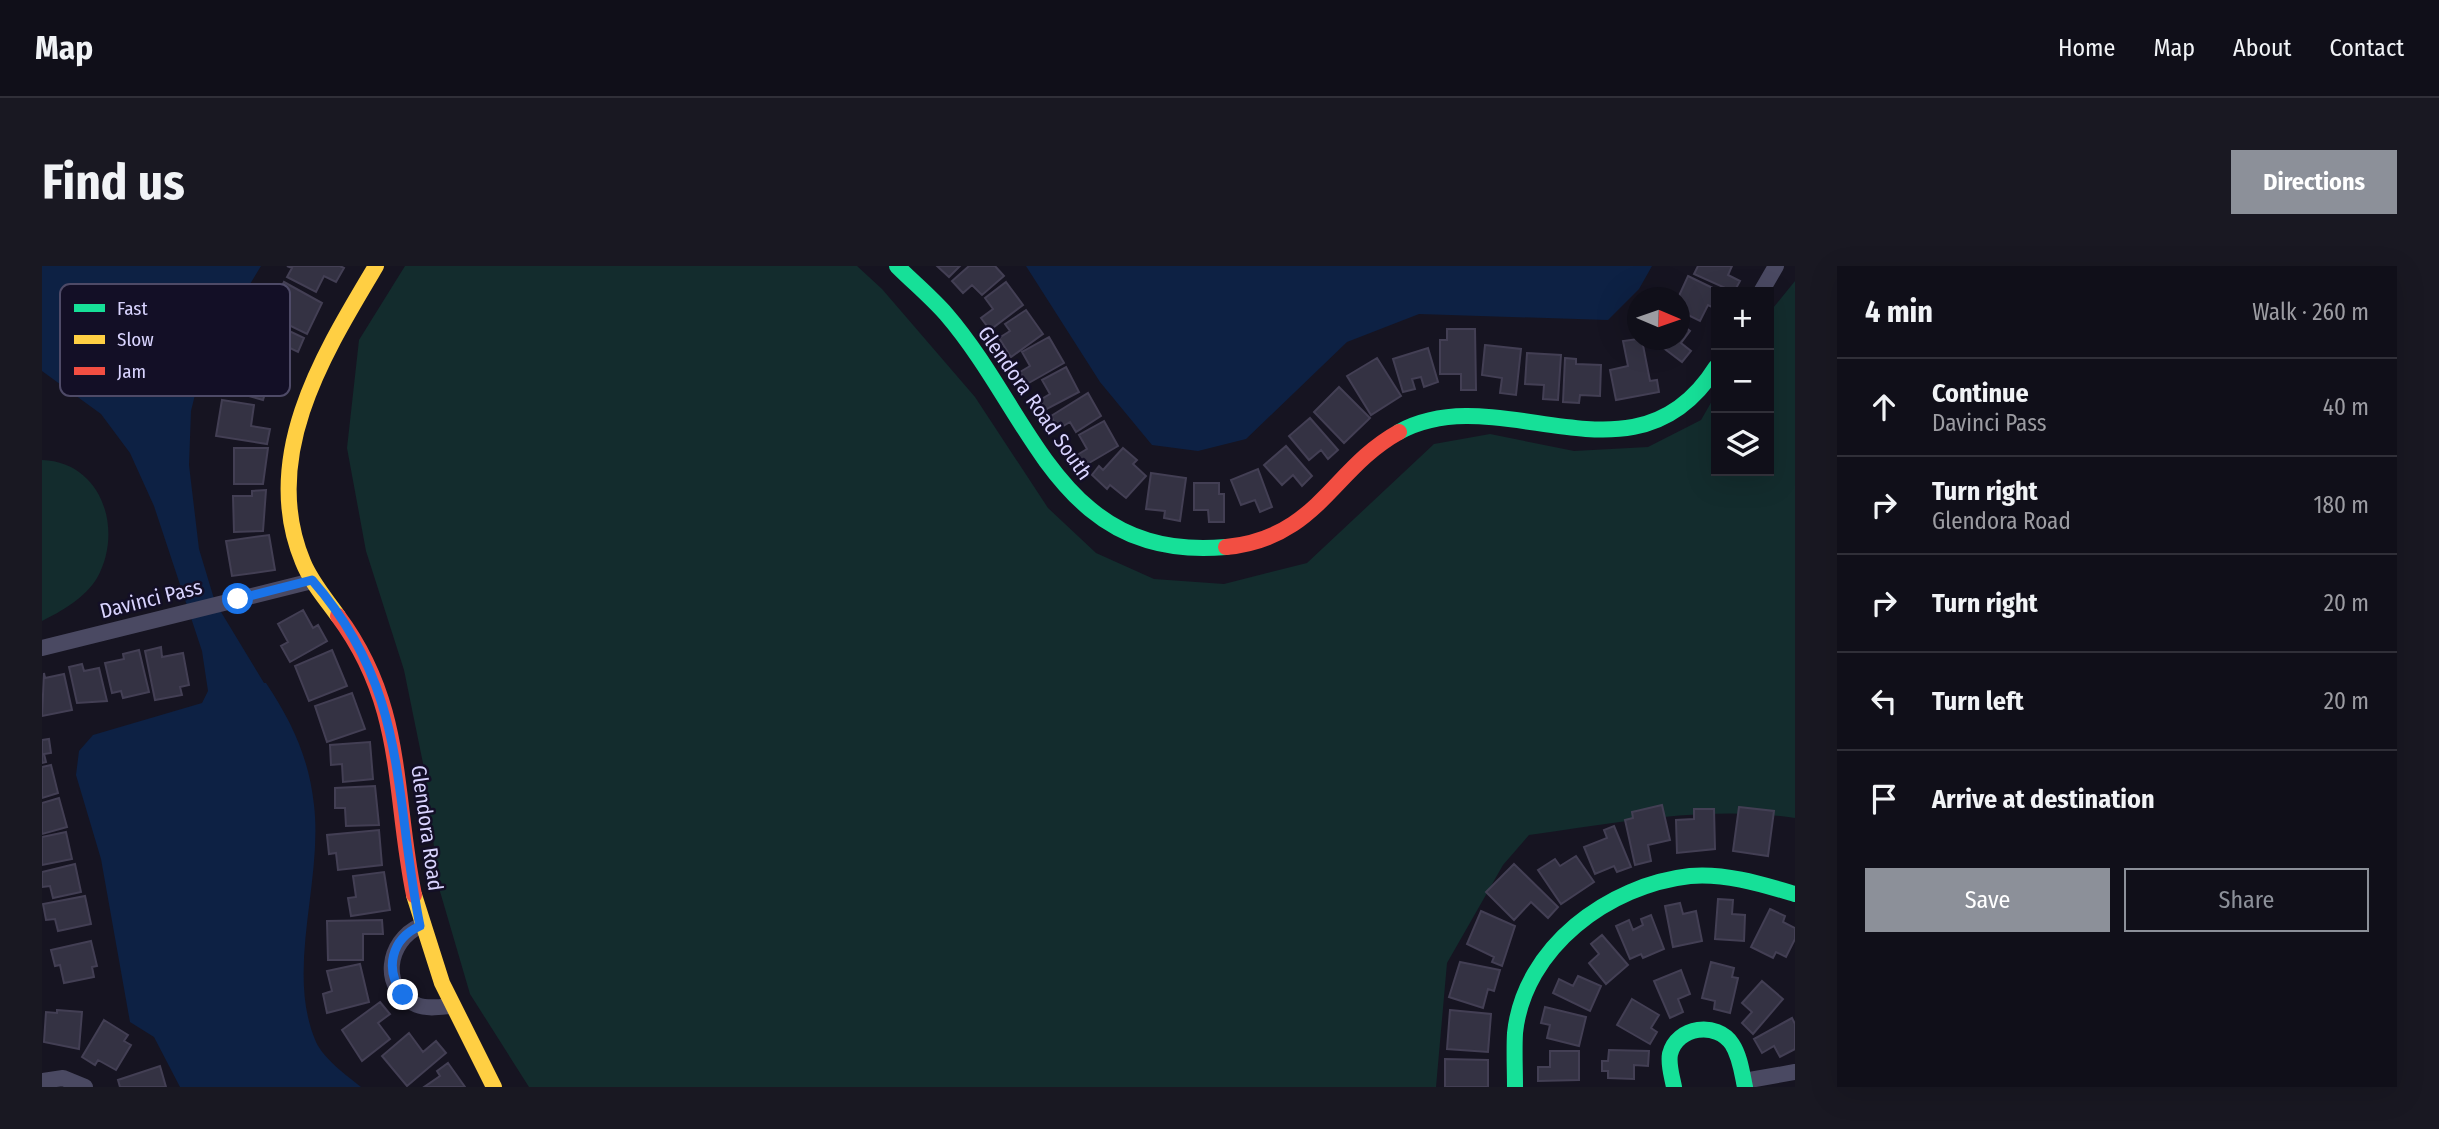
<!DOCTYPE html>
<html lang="en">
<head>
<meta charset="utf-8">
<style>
  body { margin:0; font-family:"Fira Sans Condensed",sans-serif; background:#191822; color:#f1f3f6 }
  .controls { position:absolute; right:21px; top:21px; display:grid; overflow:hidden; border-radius:0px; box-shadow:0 7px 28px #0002 }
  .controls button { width:63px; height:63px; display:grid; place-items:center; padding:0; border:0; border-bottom:2px solid #302f38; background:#100f19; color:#f1f3f6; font:35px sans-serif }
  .compass { position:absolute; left:1585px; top:21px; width:63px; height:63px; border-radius:50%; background:#100f19; box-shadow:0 7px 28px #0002; rotate:92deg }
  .stop { position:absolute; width:21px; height:21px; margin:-16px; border:5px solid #1a73e8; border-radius:50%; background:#fff }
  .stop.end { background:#1a73e8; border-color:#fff; box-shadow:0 2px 7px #0008 }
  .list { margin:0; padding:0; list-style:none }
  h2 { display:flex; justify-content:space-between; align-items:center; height:91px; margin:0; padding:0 28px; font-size:30px }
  h2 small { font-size:23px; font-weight:400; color:#9c9ca2 }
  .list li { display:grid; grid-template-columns:46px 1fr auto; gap:21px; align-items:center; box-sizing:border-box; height:98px; padding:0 28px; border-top:2px solid #302f38 }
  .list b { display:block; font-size:26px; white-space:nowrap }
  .list p { margin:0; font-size:23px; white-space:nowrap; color:#9c9ca2 }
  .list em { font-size:23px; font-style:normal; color:#9c9ca2 }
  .actions { display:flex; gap:14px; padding:21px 28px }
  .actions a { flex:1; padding:16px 0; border:2px solid #8c9099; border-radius:0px; text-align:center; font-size:24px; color:#8c9099 }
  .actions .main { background:#8c9099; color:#fff }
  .icon { flex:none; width:38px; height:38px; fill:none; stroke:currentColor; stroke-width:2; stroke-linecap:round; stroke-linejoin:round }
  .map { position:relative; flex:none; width:1753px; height:821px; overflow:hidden; border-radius:0px }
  header { display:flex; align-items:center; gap:42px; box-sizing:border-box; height:98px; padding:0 35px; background:#100f19; border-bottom:2px solid #302f38 }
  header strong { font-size:33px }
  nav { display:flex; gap:38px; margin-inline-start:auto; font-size:24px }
  .intro { display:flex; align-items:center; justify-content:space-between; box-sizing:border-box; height:168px; padding:0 42px }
  h1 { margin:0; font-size:49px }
  .button { padding:18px 32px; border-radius:0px; background:#8c9099; color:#fff; font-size:24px; font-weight:700 }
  main { display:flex; gap:42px; padding:0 42px }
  aside { flex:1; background:#100f19; border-radius:0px; box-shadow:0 7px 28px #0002 }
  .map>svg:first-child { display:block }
</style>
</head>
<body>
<header>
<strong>Map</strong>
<nav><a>Home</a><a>Map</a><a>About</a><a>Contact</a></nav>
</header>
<div class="intro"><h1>Find us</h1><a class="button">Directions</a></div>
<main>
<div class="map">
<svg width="1753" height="821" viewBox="0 0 1753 821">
  <rect width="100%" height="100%" fill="#161421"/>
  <!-- green -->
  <path fill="#132c2d" d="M 363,0 L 815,0 L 840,23 L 933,131 L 1006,242 L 1054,287 L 1112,313 L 1182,318 L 1265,297 L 1392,178 L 1448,168 L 1532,185 L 1606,181 L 1659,154 L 1674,128 L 1674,205 L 1727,205 L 1727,47 L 1753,15 L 1753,552 C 1665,539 1574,557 1487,569 L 1461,599 L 1405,697 L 1394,821 L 487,821 L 428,728 L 397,622 L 383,507 L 362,404 L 324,285 L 305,182 L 317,74 Z
    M 0,194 C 60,196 82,264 55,312 C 43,332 20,345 0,355 Z"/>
  <!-- water -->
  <path fill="#0d2144" d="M 0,0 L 219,0 L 161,96 L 149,145 L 147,199 L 157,283 L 173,336 L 222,417 L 224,417 C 250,456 267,492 272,539 C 281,617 243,704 274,776 C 282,793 304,809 319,821 L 138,821 L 112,771 L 88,756 L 59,593 L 34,509 L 37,485 L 51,469 L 160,437 L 166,425 L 160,385 L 112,240 L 88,187 L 59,148 L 0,105 Z
    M 984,0 L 1610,0 L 1597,23 L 1566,54 L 1377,48 L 1305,76 L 1204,173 L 1156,185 L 1110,179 L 1058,116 Z"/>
  <!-- building -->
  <path fill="#343243" stroke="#433f54" stroke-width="2" d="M 245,0 L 298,0 L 302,2 L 294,16 L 282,10 L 274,26 L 245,11 L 250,2 Z
    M 895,0 L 918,0 L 907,11 Z
    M 927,0 L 953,0 L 962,10 L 940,29 L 930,19 L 921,27 L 910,15 Z
    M 1656,0 L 1690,0 L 1686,9 L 1698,15 L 1692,26 L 1652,8 Z
    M 1646,10 L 1679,26 L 1674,26 L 1674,43 L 1666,39 L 1658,55 L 1638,45 L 1636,32 Z
    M 242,16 L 280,37 L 265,68 L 226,49 Z
    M 964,16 L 981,39 L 948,64 L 939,52 L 951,43 L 943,32 Z
    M 984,44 L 1001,68 L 969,91 L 957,72 L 968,65 L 963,58 Z
    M 222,53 L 262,72 L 256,86 L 244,80 L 236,97 L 208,83 Z
    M 1638,57 L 1648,65 L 1639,77 L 1649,85 L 1640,96 L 1611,74 L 1638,74 Z
    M 1405,63 L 1433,63 L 1434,124 L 1419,124 L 1419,108 L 1398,108 L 1398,74 L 1405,74 Z
    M 1007,71 L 1022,97 L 985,118 L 978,106 L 988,100 L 980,86 Z
    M 1596,73 L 1600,74 L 1608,115 L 1615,114 L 1617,126 L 1574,134 L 1568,104 L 1586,100 L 1581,75 Z
    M 1443,79 L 1479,83 L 1474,129 L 1458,127 L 1460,112 L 1440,109 Z
    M 1386,82 L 1396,116 L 1382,121 L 1379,111 L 1370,113 L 1373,123 L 1361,126 L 1351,93 Z
    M 1485,87 L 1519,89 L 1516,134 L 1501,133 L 1502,119 L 1483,118 Z
    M 1335,92 L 1359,130 L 1329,149 L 1305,110 Z
    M 1523,92 L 1534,93 L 1534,98 L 1559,99 L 1558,130 L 1538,129 L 1537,137 L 1521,136 Z
    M 202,94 L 244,106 L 239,122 L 226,118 L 221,134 L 192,126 Z
    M 1024,101 L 1037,126 L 1003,144 L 998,134 L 1008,128 L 1000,114 Z
    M 1297,121 L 1328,152 L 1302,177 L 1272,146 Z
    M 1046,127 L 1059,150 L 1034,166 L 1028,156 L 1016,163 L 1009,150 Z
    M 180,134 L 212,139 L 209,160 L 228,163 L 225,178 L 174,170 Z
    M 1268,152 L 1296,184 L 1286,193 L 1279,184 L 1267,194 L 1247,170 Z
    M 1062,155 L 1076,180 L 1042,200 L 1035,189 L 1045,183 L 1037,169 Z
    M 1244,180 L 1270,210 L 1260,220 L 1251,209 L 1240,219 L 1222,199 Z
    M 192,182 L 226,182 L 221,218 L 192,218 Z
    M 1081,182 L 1095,194 L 1091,198 L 1104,210 L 1084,232 L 1068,219 L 1065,223 L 1050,209 L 1057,200 L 1061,204 Z
    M 1216,203 L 1230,241 L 1218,246 L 1213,234 L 1199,239 L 1189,214 Z
    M 1109,207 L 1144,212 L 1138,255 L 1122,252 L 1123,245 L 1104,243 Z
    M 1152,217 L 1177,217 L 1177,228 L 1182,228 L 1182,256 L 1167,256 L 1166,244 L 1152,244 Z
    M 224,224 L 221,265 L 192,266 L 191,230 L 210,230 L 210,225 Z
    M 227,269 L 233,304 L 190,310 L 184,275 Z
    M 261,344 L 271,362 L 276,359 L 285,375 L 248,396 L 239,380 L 246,376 L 236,358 Z
    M 119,381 L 120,391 L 141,387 L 147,419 L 138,421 L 140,429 L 113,434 L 103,385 Z
    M 97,384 L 107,426 L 81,432 L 79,425 L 70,427 L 63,397 L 82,393 L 81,388 Z
    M 290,384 L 305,420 L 267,435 L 253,400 Z
    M 40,398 L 42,405 L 57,402 L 65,435 L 35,437 L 27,401 Z
    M 2,407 L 3,412 L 22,408 L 30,444 L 0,450 Z
    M 310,427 L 323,463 L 285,476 L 273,440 Z
    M 7,473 L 9,487 L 2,488 L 4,496 L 0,497 L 0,474 Z
    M 328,476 L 331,513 L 301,516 L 300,498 L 289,499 L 288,479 Z
    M 9,499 L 16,527 L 0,532 L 0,501 Z
    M 333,520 L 337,559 L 304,560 L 303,542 L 293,542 L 293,522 Z
    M 17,532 L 25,561 L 0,568 L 0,537 Z
    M 1620,539 L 1628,574 L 1606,579 L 1609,595 L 1593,599 L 1583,554 L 1591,552 L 1590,546 Z
    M 1697,541 L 1732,545 L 1726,590 L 1691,585 Z
    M 1652,543 L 1672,543 L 1673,583 L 1635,587 L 1634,554 L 1652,553 Z
    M 1572,560 L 1589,601 L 1575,606 L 1572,600 L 1553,608 L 1542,581 L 1565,572 L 1562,564 Z
    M 337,564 L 340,599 L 296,604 L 294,587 L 287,588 L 285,569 Z
    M 24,566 L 30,593 L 0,599 L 0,571 Z
    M 1534,590 L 1552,616 L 1519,638 L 1496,604 L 1513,593 L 1518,600 Z
    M 33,598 L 39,626 L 11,632 L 8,620 L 0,621 L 0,606 Z
    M 1472,598 L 1516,641 L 1506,652 L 1489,636 L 1472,654 L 1444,626 Z
    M 342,606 L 348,644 L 309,650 L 306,632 L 314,631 L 311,610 Z
    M 43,630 L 49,658 L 16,665 L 13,653 L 4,654 L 1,638 Z
    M 1676,633 L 1691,634 L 1690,648 L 1703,649 L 1702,675 L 1673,673 Z
    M 1638,637 L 1641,648 L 1654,645 L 1660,675 L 1631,681 L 1623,640 Z
    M 1728,643 L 1743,650 L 1741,656 L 1753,662 L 1753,673 L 1744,691 L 1734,686 L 1731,692 L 1709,681 Z
    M 1439,645 L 1473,660 L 1460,700 L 1450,696 L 1452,691 L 1425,678 Z
    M 1609,649 L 1622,683 L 1601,692 L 1599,688 L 1588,693 L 1574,660 L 1587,654 L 1591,664 L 1601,659 L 1599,653 Z
    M 340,654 L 341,668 L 321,668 L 321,694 L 286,694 L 285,655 Z
    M 1560,669 L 1586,699 L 1564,718 L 1547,697 L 1557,688 L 1549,678 Z
    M 49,675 L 55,700 L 50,701 L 52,711 L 22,717 L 18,699 L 13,700 L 9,684 Z
    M 1418,696 L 1458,704 L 1452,725 L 1446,723 L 1441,742 L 1407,731 Z
    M 1669,696 L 1692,702 L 1690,711 L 1696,712 L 1688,747 L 1672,743 L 1673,735 L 1660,732 Z
    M 318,698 L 327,736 L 285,747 L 281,728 L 290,725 L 285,705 Z
    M 1639,704 L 1648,728 L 1636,733 L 1641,746 L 1628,752 L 1612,715 Z
    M 1536,710 L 1559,720 L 1548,745 L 1511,727 L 1517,713 L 1531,720 Z
    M 1720,715 L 1741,733 L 1711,768 L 1700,757 L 1710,746 L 1700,737 Z
    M 1590,733 L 1617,749 L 1609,762 L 1615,766 L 1608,778 L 1575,759 Z
    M 338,736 L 348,748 L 336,757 L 348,773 L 320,795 L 300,764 Z
    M 1503,741 L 1544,751 L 1537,780 L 1505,772 L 1508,759 L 1499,757 Z
    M 15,744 L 40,746 L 37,783 L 2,776 L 4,746 L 15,747 Z
    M 1408,744 L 1449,748 L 1446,786 L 1405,783 Z
    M 1750,752 L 1753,758 L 1753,783 L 1738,791 L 1732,780 L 1720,787 L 1712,773 Z
    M 62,754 L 86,769 L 82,775 L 89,779 L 74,804 L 56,794 L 53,799 L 40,791 Z
    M 367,767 L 381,786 L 394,775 L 404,787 L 365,820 L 340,790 Z
    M 1567,784 L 1607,785 L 1606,800 L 1592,799 L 1592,813 L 1566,812 L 1566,805 L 1560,805 L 1560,795 L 1566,795 Z
    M 1508,785 L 1537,785 L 1537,814 L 1496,815 L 1496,801 L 1508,801 Z
    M 1403,793 L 1446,794 L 1446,821 L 1403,821 Z
    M 406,797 L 423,821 L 382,821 L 398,810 L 395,805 Z
    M 118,800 L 124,821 L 78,821 L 76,814 Z"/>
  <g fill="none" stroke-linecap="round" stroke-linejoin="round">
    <!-- street -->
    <path stroke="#4a4962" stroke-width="16" d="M 1719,26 L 1734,0
      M 0,382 L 270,315
      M 378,660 C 345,675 337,723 375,739 C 385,743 398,741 408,740
      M 0,815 L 21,812 L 43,821
      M 1702,815 L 1753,806"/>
    <!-- fast -->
    <path stroke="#16e098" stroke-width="16" d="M 855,0 C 871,16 889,31 904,48 C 992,150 1017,296 1184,281
      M 1357,166 C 1459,110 1593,230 1674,101
      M 1473,821 C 1473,803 1472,785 1473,767 C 1482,681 1567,619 1648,610 C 1684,607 1719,618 1753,628
      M 1632,821 C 1630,810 1626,799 1628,788 C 1635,760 1675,755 1690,778 C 1698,790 1700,807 1703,821"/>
    <!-- slow -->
    <path stroke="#ffcf43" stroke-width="16" d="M 296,350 C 284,333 269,316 261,296 C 217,191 282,87 334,0
      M 372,629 L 400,717 L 452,821"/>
    <!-- jam -->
    <path stroke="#f24e42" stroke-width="16" d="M 1184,281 C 1276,272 1290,203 1357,166
      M 296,350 C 363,440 351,526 372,629"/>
  </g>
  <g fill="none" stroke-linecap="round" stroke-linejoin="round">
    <!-- route -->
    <path stroke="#1a73e8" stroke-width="9" d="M 196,333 L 270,314 C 367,425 351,526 378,660 C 349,673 342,703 361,729"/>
  </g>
  <g text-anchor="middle" stroke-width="5" stroke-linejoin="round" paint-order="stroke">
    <!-- street labels -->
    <g font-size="21" fill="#d9d4ff" stroke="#130f26">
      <text transform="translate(993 137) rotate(55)" y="7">Glendora Road South</text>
      <text transform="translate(109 333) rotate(-14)" y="7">Davinci Pass</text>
      <text transform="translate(385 562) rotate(82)" y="7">Glendora Road</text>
    </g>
  </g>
  <!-- legend -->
  <rect x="18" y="18" width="230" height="112" rx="10" fill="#130f26" stroke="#4e4a67" stroke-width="2"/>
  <rect x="32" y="38" width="31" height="8" fill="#16e098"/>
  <rect x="32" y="69" width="31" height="9" fill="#ffcf43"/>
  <rect x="32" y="101" width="31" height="8" fill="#f24e42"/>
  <g font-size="19" fill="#d9d4ff">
    <text x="75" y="49">Fast</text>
    <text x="75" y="80">Slow</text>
    <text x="75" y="112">Jam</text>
  </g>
</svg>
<div class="controls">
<button>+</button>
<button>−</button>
<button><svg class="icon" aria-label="layers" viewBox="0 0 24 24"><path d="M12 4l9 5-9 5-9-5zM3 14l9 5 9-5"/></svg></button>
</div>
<svg class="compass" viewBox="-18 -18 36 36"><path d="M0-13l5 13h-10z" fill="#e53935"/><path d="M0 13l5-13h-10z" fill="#9c9ca2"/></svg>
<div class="stop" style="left:196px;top:333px"></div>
<div class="stop end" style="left:361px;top:729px"></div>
</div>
<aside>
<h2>4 min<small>Walk · 260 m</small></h2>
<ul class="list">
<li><svg class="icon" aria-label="ahead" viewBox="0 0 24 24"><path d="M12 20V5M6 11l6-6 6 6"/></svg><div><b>Continue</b><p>Davinci Pass</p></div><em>40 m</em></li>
<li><svg class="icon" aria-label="right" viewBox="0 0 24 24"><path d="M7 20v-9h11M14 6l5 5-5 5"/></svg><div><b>Turn right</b><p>Glendora Road</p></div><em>180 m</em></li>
<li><svg class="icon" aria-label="right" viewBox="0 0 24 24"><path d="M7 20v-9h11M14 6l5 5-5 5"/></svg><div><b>Turn right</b></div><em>20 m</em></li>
<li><svg class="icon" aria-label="left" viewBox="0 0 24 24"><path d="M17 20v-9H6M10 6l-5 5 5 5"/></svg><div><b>Turn left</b></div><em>20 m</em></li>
<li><svg class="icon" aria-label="arrive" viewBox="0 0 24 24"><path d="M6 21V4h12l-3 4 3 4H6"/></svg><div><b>Arrive at destination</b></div></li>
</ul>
<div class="actions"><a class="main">Save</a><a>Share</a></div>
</aside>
</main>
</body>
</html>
